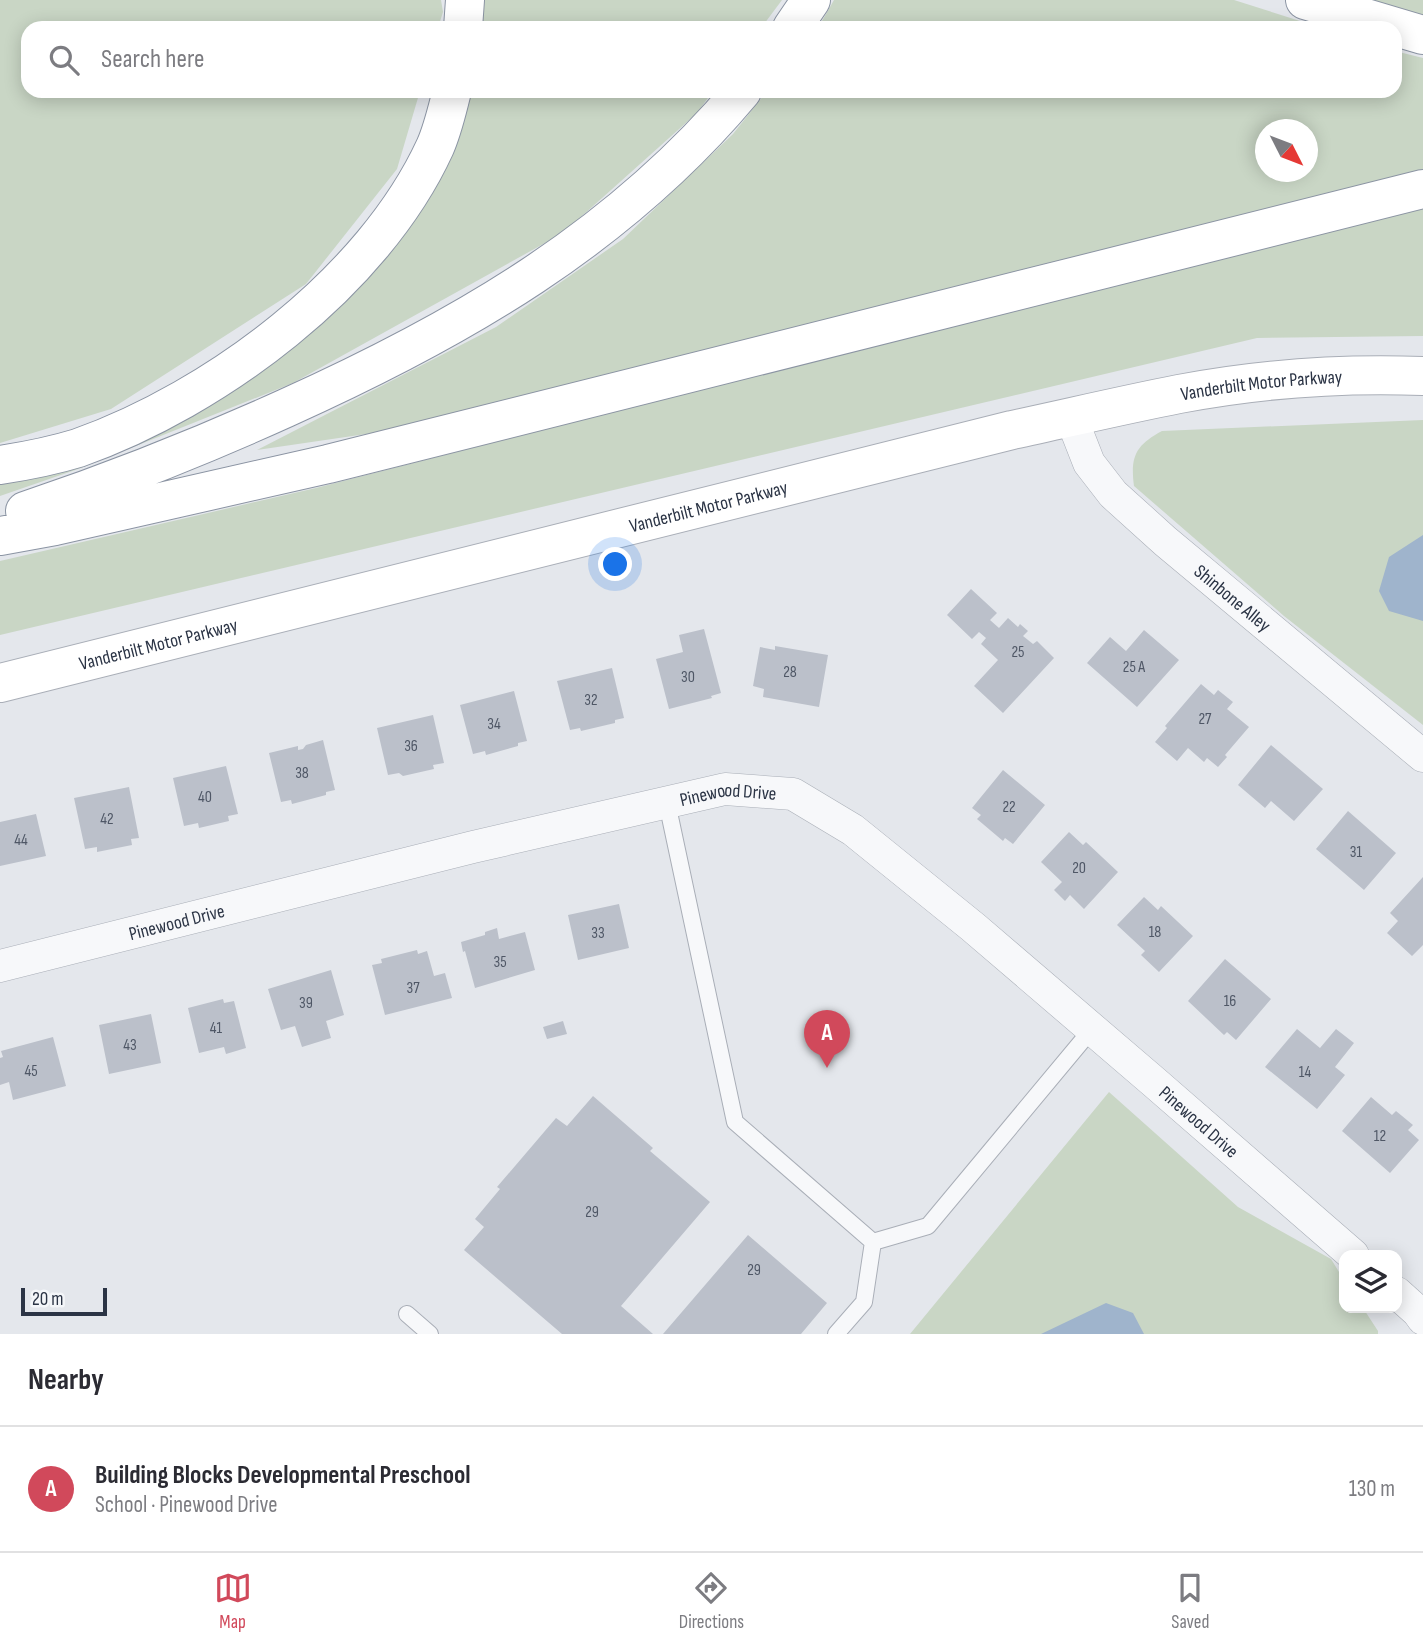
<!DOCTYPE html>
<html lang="en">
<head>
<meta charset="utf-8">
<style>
  body { margin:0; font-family:"Sofia Sans Condensed",sans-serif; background:#f2f2f3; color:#2b2b33 }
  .controls { position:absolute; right:21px; bottom:21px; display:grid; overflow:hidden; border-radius:14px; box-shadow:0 4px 18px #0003 }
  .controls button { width:63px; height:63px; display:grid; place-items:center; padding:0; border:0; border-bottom:2px solid #e1e1e2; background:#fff; color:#2b2b33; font:35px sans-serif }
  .compass { position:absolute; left:1255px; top:119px; width:63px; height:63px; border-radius:50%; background:#fff; box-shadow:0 4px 18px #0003; rotate:132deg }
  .scale { position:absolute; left:21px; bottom:18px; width:86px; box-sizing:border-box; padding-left:7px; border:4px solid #2b3445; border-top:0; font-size:19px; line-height:24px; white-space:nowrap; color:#2b3445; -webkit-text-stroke:5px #f4f6f9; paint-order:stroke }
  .you { position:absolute; left:616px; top:565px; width:24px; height:24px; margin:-18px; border:5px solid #fff; border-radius:50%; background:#1a73e8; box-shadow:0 0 0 10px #1a73e833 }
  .badge { display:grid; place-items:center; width:46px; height:46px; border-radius:50%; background:#d1495b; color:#fff; font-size:23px; font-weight:700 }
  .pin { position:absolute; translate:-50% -58px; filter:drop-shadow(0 2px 4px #0008) }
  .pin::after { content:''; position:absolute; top:37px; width:24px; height:21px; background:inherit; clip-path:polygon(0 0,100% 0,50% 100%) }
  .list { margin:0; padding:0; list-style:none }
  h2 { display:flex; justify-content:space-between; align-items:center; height:91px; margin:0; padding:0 28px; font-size:30px }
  h2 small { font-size:23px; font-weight:400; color:#7c7c81 }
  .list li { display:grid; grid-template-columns:46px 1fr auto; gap:21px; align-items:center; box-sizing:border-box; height:126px; padding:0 28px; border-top:2px solid #e1e1e2 }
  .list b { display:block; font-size:26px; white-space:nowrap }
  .list p { margin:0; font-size:23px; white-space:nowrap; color:#7c7c81 }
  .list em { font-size:23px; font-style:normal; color:#7c7c81 }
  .icon { flex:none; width:38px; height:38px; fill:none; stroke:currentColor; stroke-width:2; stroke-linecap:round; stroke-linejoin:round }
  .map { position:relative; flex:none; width:1423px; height:1334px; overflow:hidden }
  .search { position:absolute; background:#fff; box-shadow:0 4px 18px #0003; left:21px; right:21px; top:21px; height:77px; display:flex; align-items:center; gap:18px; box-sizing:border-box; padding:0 24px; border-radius:21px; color:#7c7c81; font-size:26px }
  .sheet { height:217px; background:#fff }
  nav { display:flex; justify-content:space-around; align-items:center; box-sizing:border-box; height:98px; border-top:2px solid #e1e1e2; background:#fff; font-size:19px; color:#7c7c81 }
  nav a { display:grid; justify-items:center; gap:4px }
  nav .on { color:#d1495b }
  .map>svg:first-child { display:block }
</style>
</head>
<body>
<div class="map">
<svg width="1423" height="1334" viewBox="0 0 1423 1334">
  <rect width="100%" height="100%" fill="#e4e7ec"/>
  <!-- green -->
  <path fill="#c9d6c5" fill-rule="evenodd" d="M 0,0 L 441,0 L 443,12 L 438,28 L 28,28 L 28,91 L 420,91 L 397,169 L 306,284 L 111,409 L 0,443 Z
    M 479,0 L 782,0 L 761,28 L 480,28 Z
    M 834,0 L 1234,0 L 1322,28 L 818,28 Z
    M 1360,0 L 1423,0 L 1423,20 Z
    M 1395,51 L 1423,58 L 1423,173 L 414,427 L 257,450 L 496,327 L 623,239 L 733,134 L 767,91 L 1395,91 ZM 1266,130 L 1308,130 L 1308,172 L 1266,172 Z
    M 464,91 L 713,91 L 697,113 L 563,233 L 293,383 L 81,468 L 0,496 L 0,474 L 317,321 Z
    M 1423,207 L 1423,336 L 1257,338 L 0,635 L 0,561 L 316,488 L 1261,245 Z
    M 1423,420 L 1423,725 L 1284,616 L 1134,486 C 1130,456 1136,445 1162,431 Z
    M 1109,1092 L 1238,1207 L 1331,1259 L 1344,1280 L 1344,1308 L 1363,1308 L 1378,1331 L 1378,1334 L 910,1334 Z"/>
  <!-- water -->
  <path fill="#9fb4cc" d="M 1423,535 L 1423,621 L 1389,611 L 1379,591 L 1389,557 Z
    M 1106,1303 L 1133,1313 L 1144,1334 L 1041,1334 Z"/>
  <!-- building -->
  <path fill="#bbc0ca" d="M 971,589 L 997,613 L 990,620 L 999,628 L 1008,618 L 1018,627 L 1020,624 L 1028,631 L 1023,636 L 1033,644 L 1037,641 L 1054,658 L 1003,713 L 974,686 L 998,660 L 981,644 L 986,638 L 979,632 L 972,639 L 947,615 Z
    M 704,629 L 721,693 L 711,696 L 712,698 L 669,709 L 656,659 L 683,652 L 679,635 Z
    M 1144,630 L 1179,660 L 1137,707 L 1087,663 L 1110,637 L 1126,651 Z
    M 775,646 L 828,655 L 819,707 L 763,697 L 764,689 L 753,686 L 760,647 L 775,650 Z
    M 612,668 L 624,718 L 615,720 L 615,723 L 581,731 L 580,728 L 570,730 L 557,681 Z
    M 1201,684 L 1214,695 L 1218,690 L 1233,702 L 1227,709 L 1249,727 L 1225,755 L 1227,757 L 1218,767 L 1207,758 L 1204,762 L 1188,748 L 1177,761 L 1155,742 L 1167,728 L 1165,726 Z
    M 514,691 L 527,741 L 518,743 L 518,746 L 486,755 L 485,751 L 473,754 L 460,705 Z
    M 433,715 L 444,763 L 433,765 L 434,769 L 403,776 L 399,773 L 388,775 L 377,728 Z
    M 323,740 L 335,790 L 326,792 L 326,795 L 292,804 L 291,800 L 281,802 L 269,753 L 298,746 L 298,750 L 303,749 L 306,745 Z
    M 1271,745 L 1323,789 L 1294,821 L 1271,801 L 1265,808 L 1238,785 Z
    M 226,766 L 238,814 L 228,816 L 229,821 L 199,828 L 198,823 L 184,826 L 173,778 Z
    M 1003,770 L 1045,805 L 1013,844 L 1005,838 L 1003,841 L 977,819 L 981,815 L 972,808 Z
    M 129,787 L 139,838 L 131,839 L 132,845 L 97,852 L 97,847 L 85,849 L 74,798 Z
    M 1348,811 L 1396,853 L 1364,890 L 1316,849 Z
    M 36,814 L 46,856 L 0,866 L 0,822 Z
    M 1069,832 L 1083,845 L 1086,842 L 1118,872 L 1084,909 L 1070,895 L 1065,901 L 1054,890 L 1062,882 L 1041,862 Z
    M 1423,877 L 1423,945 L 1412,956 L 1387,933 L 1398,921 L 1390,913 Z
    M 1144,897 L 1158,910 L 1161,906 L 1193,936 L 1159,972 L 1141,955 L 1145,951 L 1117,925 Z
    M 619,904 L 629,948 L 578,960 L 568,915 Z
    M 497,928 L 499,939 L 525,932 L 535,970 L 475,988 L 465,951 L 463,952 L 461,942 L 485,935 L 485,932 Z
    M 417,950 L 418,954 L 427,951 L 434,976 L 445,973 L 452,998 L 385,1015 L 372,965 L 382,963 L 381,959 Z
    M 1225,959 L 1271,999 L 1236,1040 L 1227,1032 L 1224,1035 L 1188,1001 Z
    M 331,970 L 344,1015 L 326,1021 L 331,1038 L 302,1047 L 295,1026 L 281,1030 L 268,989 Z
    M 223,999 L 224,1003 L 234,1001 L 246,1048 L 226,1054 L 224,1047 L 199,1053 L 188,1008 Z
    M 151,1014 L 161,1063 L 109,1074 L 99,1025 Z
    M 563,1021 L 567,1034 L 547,1039 L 543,1027 Z
    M 1297,1029 L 1320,1048 L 1336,1029 L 1354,1043 L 1335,1067 L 1345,1075 L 1317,1109 L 1265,1067 Z
    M 53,1037 L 66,1086 L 13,1100 L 9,1082 L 0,1085 L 0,1058 L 3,1057 L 1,1051 Z
    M 593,1096 L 653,1148 L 650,1151 L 710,1202 L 621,1306 L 653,1334 L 562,1334 L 464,1250 L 484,1227 L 475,1219 L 500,1189 L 497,1187 L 556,1118 L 567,1126 Z
    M 1371,1097 L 1392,1115 L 1396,1111 L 1413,1125 L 1408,1130 L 1419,1140 L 1390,1173 L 1342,1131 Z
    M 748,1235 L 827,1303 L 801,1334 L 663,1334 Z"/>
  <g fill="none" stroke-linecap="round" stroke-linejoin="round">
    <!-- lane casing -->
    <g stroke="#a9aeb7" stroke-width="18">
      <path id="lane" d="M 667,803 L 735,1122 L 873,1242
        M 407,1314 L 430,1334
        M 836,1334 L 864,1302 L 873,1242 L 928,1226 L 1092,1029"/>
    </g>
    <!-- street casing -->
    <g stroke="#a9aeb7" stroke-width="33">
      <g id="street">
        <path id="s1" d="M 1071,417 L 1089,463 L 1113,494 L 1165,541 L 1423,756"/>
        <path id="s2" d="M 0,966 L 473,847 L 725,789 L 793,794 L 853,830 L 973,927 L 1154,1082 L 1353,1255"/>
        <path d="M 1397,1293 L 1418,1312 L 1423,1319"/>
      </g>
    </g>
    <!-- secondary casing -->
    <g stroke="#a9aeb7" stroke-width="40">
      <g id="secondary">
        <path id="s3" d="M 0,683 L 1012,430 C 1068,418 1123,405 1179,394 C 1258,379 1342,373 1423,376"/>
      </g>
    </g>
    <!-- highway casing -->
    <g stroke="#8b94a3" stroke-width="40">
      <path id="highway" d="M 1305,0 L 1423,35
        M 463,28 L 465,0
        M 792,28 L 811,0
        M 0,465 C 26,461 52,456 78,448 C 216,399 373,282 435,147 C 443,129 447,110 452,91
        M 25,511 C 114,481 200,447 286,408 C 459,330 618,239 742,91
        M 0,536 L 55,526 L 328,464 L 1423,189"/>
    </g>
    <!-- lane -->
    <use href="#lane" stroke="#f7f8fa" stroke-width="16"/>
    <!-- street -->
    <use href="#street" stroke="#f7f8fa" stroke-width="32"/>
    <!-- secondary -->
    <use href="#secondary" stroke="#fff" stroke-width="38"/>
    <!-- highway -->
    <use href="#highway" stroke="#fff" stroke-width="38"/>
  </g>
  <g text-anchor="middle" stroke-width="5" stroke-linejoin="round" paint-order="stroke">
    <!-- number labels -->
    <g font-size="16" fill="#4f5766">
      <text x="1018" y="657">25</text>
      <text x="1134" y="672">25 A</text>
      <text x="790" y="677">28</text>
      <text x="688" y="682">30</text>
      <text x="591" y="705">32</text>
      <text x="1205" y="724">27</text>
      <text x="494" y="729">34</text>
      <text x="411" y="751">36</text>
      <text x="302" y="778">38</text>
      <text x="205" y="802">40</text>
      <text x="1009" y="812">22</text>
      <text x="107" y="824">42</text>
      <text x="21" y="845">44</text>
      <text x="1356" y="857">31</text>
      <text x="1079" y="873">20</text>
      <text x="1155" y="937">18</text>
      <text x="598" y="938">33</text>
      <text x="500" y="967">35</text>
      <text x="413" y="993">37</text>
      <text x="1230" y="1006">16</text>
      <text x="306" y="1008">39</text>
      <text x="216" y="1033">41</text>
      <text x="130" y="1050">43</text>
      <text x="31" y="1076">45</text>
      <text x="1305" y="1077">14</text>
      <text x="1380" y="1141">12</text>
      <text x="592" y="1217">29</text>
      <text x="754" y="1275">29</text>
    </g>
    <!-- street labels -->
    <g font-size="19" fill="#2b3445" stroke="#f4f6f9">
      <text dy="7" stroke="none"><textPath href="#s3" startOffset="1297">Vanderbilt Motor Parkway</textPath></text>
      <text dy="7" stroke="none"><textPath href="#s3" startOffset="730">Vanderbilt Motor Parkway</textPath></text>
      <text dy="7" stroke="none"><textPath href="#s1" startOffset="247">Shinbone Alley</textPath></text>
      <text dy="7" stroke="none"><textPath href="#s3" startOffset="163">Vanderbilt Motor Parkway</textPath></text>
      <text dy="7" stroke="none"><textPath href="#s2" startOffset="749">Pinewood Drive</textPath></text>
      <text dy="7" stroke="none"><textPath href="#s2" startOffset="182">Pinewood Drive</textPath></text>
      <text dy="7" stroke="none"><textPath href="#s2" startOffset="1337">Pinewood Drive</textPath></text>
    </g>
  </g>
</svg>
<div class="controls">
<button><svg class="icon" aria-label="layers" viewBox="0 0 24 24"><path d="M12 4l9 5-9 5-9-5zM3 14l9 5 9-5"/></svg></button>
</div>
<svg class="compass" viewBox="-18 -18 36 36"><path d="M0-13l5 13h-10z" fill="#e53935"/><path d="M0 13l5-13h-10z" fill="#7c7c81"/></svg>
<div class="scale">20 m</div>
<div class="you"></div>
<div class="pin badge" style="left:827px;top:1068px">A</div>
<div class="search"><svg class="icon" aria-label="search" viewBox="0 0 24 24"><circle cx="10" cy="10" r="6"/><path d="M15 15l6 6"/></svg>Search here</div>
</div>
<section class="sheet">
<h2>Nearby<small></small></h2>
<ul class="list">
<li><span class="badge">A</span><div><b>Building Blocks Developmental Preschool</b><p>School · Pinewood Drive</p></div><em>130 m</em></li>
</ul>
</section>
<nav>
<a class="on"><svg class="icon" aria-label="map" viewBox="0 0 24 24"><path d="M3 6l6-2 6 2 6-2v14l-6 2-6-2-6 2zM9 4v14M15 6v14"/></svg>Map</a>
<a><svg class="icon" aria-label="directions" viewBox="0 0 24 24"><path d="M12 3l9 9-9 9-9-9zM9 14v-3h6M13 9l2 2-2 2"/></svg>Directions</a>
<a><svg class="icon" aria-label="saved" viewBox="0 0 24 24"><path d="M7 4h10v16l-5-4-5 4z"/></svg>Saved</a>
</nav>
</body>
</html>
